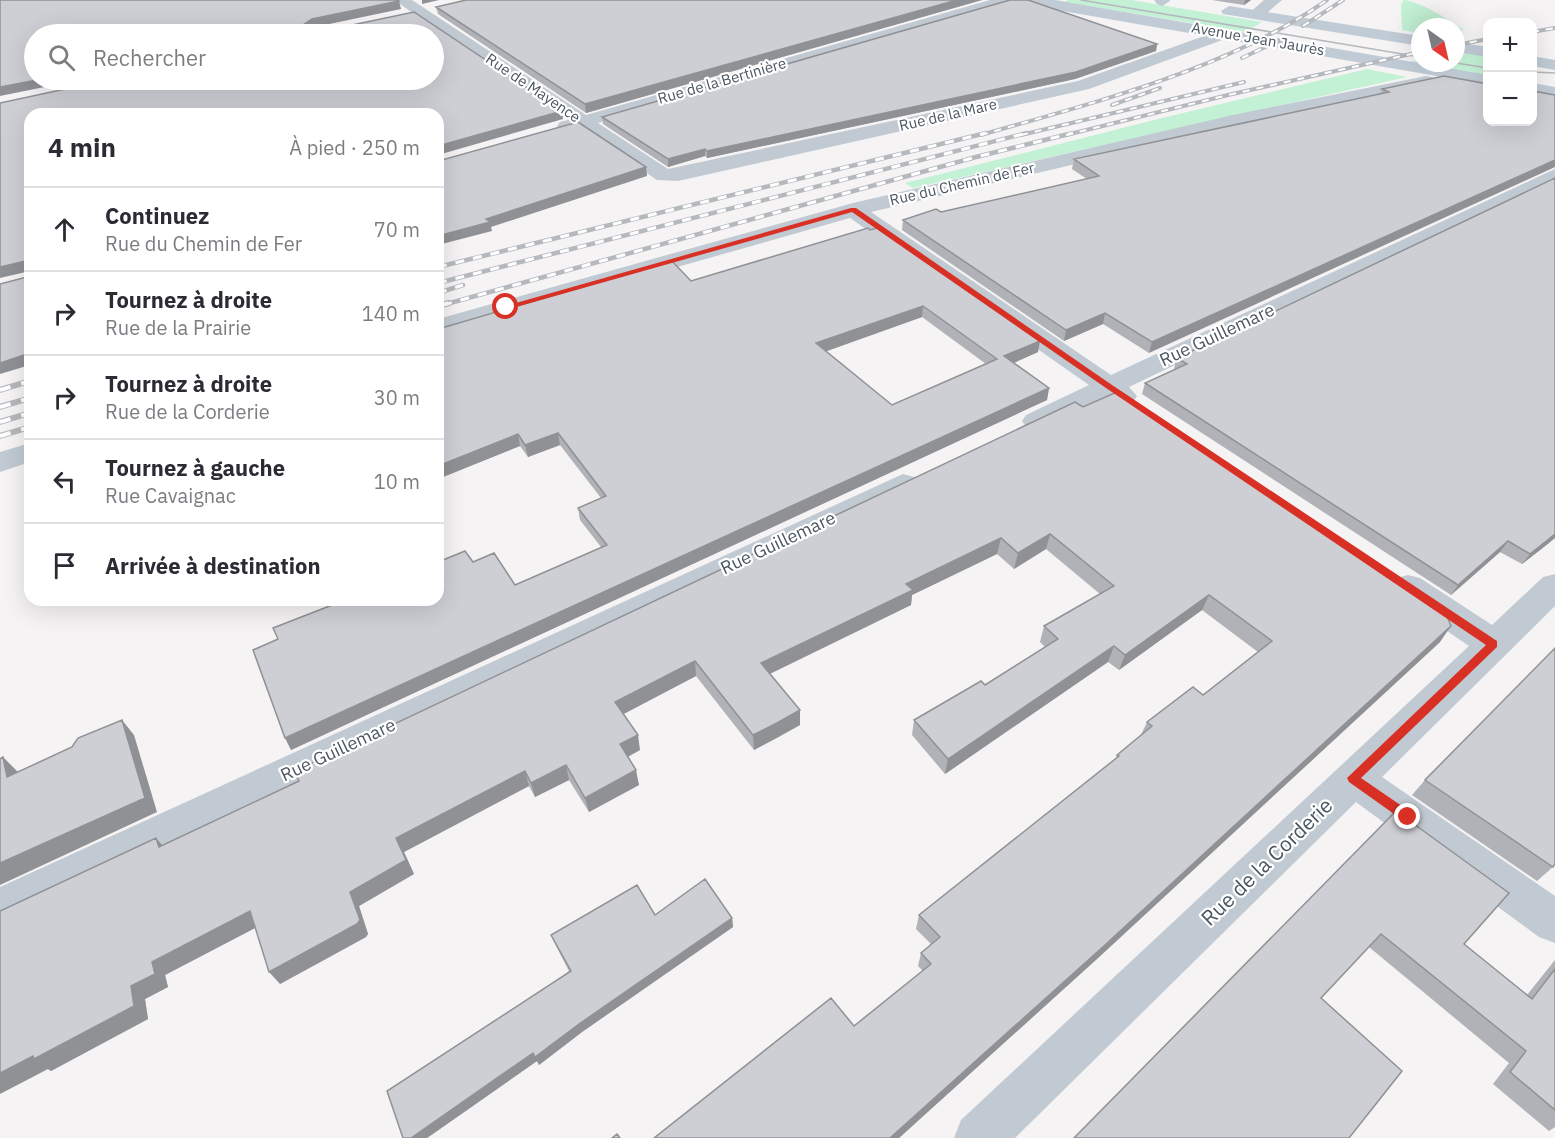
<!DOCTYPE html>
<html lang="fr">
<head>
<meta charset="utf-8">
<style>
  body { margin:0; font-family:"IBM Plex Sans",sans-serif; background:#f2f2f3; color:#2b2b33 }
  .controls { position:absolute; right:18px; top:18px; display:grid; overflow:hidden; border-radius:12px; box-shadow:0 6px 24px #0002 }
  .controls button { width:54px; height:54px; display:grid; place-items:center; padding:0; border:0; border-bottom:2px solid #e1e1e2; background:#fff; color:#2b2b33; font:30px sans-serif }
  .compass { position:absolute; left:1411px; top:18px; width:54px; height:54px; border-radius:50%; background:#fff; box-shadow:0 6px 24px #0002; rotate:146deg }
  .stop { position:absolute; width:18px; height:18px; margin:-14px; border:4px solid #d93025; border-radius:50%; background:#fff }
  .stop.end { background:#d93025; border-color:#fff; box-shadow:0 2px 6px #0008 }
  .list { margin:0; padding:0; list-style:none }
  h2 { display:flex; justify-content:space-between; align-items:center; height:78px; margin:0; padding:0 24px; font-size:26px }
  h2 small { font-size:20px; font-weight:400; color:#7c7c81 }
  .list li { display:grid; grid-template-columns:39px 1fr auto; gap:18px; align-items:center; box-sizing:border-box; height:84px; padding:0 24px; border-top:2px solid #e1e1e2 }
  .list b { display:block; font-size:22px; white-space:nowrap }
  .list p { margin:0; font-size:20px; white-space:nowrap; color:#7c7c81 }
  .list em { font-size:20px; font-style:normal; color:#7c7c81 }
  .icon { flex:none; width:33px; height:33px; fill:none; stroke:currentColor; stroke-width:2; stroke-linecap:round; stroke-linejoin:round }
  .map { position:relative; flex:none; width:1555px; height:1138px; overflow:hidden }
  .search { position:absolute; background:#fff; box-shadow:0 6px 24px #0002; left:24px; top:24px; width:420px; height:66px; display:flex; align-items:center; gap:15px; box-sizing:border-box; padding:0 21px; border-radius:33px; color:#7c7c81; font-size:22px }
  .panel { position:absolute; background:#fff; box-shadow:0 6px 24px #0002; left:24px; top:108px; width:420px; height:498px; border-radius:18px }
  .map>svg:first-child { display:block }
</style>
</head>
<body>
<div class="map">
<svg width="1555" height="1138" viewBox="0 0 1555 1138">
  <rect width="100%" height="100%" fill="#f5f3f3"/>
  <!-- green -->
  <path fill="#c3f1d5" d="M 1067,0 L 1131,0 L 1262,22 L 1245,32 L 1065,2 Z
    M 1403,0 C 1418,0 1451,21 1464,30 L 1456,32 L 1456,27 L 1420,27 L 1420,33 L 1402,30 L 1401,6 Z
    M 1473,50 L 1487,52 L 1487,80 L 1400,64 L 1420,60 L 1420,63 L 1456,63 L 1456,53 Z
    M 1367,69 L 1407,77 L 913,188 L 905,183 L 1158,119 Z"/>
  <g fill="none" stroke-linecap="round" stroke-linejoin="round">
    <!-- street -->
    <path fill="#c1cad2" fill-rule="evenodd" d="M 394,0 L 412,0 L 586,115 L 990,0 L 1015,0 L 1012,3 L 598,123 L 668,169 L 1078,81 L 1221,30 L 1227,28 L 1235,33 L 1233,36 L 1089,89 L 678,181 L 657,180 L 580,128 L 567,132 L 560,130 L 557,126 L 560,122 L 568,120 Z
      M 1154,0 L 1170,0 L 1170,1 L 1162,6 L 1157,4 Z
      M 1264,0 L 1282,0 L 1261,18 L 1249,18 L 1247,15 Z
      M 1426,76 L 1432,77 L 1435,81 L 1432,85 L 1233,127 L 871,212 L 1111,375 L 1555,169 L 1555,183 L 1129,387 L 1137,396 L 1133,402 L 1123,404 L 1107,398 L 1046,427 L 1036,430 L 1026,427 L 1022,421 L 1026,415 L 1089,385 L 850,218 L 438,335 L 438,319 L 853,203 L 1233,115 Z
      M 30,443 L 30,462 L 0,472 L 0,452 Z
      M 903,474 L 914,477 L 918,484 L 914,491 L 0,930 L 0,887 Z
      M 1555,574 L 1555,606 L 1382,777 L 1555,896 L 1555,943 L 1539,937 L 1356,802 L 1015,1138 L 954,1138 L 961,1120 L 1469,646 L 1396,596 L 1391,587 L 1396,578 L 1408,575 L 1420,578 L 1492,625 L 1543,577 Z"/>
    <!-- secondary -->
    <path fill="#c1cbd6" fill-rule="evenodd" d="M 1020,0 L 1055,0 L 1488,75 L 1488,85 L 1028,5 Z
      M 1229,6 L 1420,36 L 1420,46 L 1223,14 L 1221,11 Z
      M 1456,42 L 1488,47 L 1488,57 L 1456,52 Z
      M 1532,56 L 1555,60 L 1555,70 L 1532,66 Z
      M 1532,83 L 1555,87 L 1555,97 L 1532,94 Z"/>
    <!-- tram -->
    <path stroke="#b5b8bd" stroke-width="1.5" d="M 1081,0 L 1420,57
      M 1456,63 L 1488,68
      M 1532,72 L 1555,73"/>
    <!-- rail-far2 casing -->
    <g stroke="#b5b8bd" stroke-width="4">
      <path id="rail-far2" d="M 1303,26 L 1343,0
        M 1532,32 L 1555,28
        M 1456,45 L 1488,39
        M 1242,58 L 1280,40
        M 1112,105 L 1160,88
        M 981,135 C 1095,102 1229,69 1327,0
        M 1021,135 L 1244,82
        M 1066,135 L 1228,95 L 1420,52"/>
    </g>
    <!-- rail-far1 casing -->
    <g stroke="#b5b8bd" stroke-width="4.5">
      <path id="rail-far1" d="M 438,267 L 986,133
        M 438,283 L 1027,133
        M 438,293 L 463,285
        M 443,305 L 976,157 L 1073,133"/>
    </g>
    <!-- rail casing -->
    <g stroke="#b5b8bd" stroke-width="6">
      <path id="rail" d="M 438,306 L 449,303
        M 0,390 L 30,381
        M 0,407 L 30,398
        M 0,422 L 30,413
        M 0,436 L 30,427"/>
    </g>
    <!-- rail-far2 -->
    <use href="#rail-far2" stroke="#fff" stroke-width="2" stroke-dasharray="7" stroke-linecap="butt"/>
    <!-- rail-far1 -->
    <use href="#rail-far1" stroke="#fff" stroke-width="3" stroke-dasharray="9" stroke-linecap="butt"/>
    <!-- rail -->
    <use href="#rail" stroke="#fff" stroke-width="4" stroke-dasharray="11" stroke-linecap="butt"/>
  </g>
  <!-- wall -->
  <path fill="#b0b2b7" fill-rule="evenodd" d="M 982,0 L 586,113 L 438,14 L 436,7 Z
    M 1212,0 L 1251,0 L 1244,5 Z
    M 1157,44 L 1156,51 L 1075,79 L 707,158 L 705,156 L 668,167 L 603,124 L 602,117 Z
    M 1444,76 L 1149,353 L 1103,324 L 1064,341 L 902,230 L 903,220 L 941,212 L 1087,179 L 1072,169 L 1074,159 L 1380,94 L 1382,89 Z
    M 868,228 L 1038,352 L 1014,363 L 1049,388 L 1047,400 L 291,750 L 473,562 L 515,585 L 601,547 L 580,520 L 578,508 L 601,498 L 560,445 L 528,457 L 520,446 L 438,479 L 438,329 L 691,281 ZM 922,317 L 986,364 L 892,405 L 826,351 Z
    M 1177,358 L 1549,543 L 1522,564 L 1500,552 L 1451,595 L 1142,394 L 1145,383 L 1175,370 L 1174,369 Z
    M 1075,402 L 1440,642 L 1098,958 L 899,1138 L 654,1138 L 854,1026 L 923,971 L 918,966 L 921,953 L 931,944 L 916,929 L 919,915 L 1116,759 L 1117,755 L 1141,735 L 1147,722 L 1203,695 L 1258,652 L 1202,610 L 1119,670 L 1108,662 L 945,774 L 912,735 L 914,720 L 985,685 L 1045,647 L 1040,642 L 1044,626 L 1100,594 L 1046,549 L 1014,569 L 997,554 L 912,595 L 911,605 L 770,674 L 800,710 L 800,725 L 777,738 L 754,750 L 696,676 L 623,714 L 640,750 L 628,757 L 639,785 L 589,812 L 569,780 L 535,797 L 529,786 L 404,852 L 414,874 L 359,906 L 368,934 L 366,937 L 280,984 L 255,928 L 165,975 L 168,987 L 145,999 L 148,1019 L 51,1071 L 48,1069 L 156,838 L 162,845 L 299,781 Z
    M 1425,780 L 1553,867 L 1537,881 L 1412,795 Z
    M 1396,811 L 1464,944 L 1527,995 L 1555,960 L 1555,1127 L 1549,1131 L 1493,1084 L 1509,1063 L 1369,947 L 1321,998 L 1074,1138 Z
    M 655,915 L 732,918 L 733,927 L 582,1032 L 539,1065 L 537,1061 L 427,1138 L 403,1138 L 569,971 L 555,944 L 551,935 Z"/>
  <!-- shaded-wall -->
  <path fill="#909195" d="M 422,0 L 439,0 L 422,4 Z
    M 957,0 L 982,0 L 586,113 L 585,104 Z
    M 1245,0 L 1251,0 L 1244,5 Z
    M 399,1 L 401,9 L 315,27 L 306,32 L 303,28 L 303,25 L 312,19 Z
    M 1157,44 L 1156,51 L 1075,79 L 707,158 L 707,151 Z
    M 37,80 L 79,80 L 0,96 L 0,87 Z
    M 562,111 L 563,119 L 438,155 L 438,146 Z
    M 705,149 L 705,156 L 668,167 L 668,159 Z
    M 1555,160 L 1555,167 L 1149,353 L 1152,342 Z
    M 646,167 L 647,176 L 491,227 L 492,231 L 438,245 L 438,236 L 486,219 Z
    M 26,261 L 30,271 L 0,278 L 0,267 Z
    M 923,306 L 922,317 L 816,355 L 816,343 Z
    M 1105,313 L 1103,324 L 1064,341 L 1066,330 Z
    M 1040,341 L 1038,352 L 1002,368 L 1004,356 Z
    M 30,353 L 30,365 L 0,374 L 0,363 Z
    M 1049,388 L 1047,400 L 291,750 L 285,738 Z
    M 558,433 L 560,445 L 528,457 L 525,445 Z
    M 518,434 L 520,446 L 438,479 L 438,466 Z
    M 1050,534 L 1046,549 L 1014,569 L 1018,553 Z
    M 1555,534 L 1555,538 L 1549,543 L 1522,564 L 1530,554 Z
    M 1001,538 L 997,554 L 912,595 L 911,605 L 761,678 L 761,663 L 906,584 Z
    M 1508,541 L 1500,552 L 1451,595 L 1458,585 Z
    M 1209,595 L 1202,610 L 1119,670 L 1125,655 Z
    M 1451,626 L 1440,642 L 1098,958 L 899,1138 L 890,1138 Z
    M 1114,646 L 1108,662 L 945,774 L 948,759 Z
    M 695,661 L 696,676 L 618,717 L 615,702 Z
    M 800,710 L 800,725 L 754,750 L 753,735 Z
    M 122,720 L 134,735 L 157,812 L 0,885 L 0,863 Z
    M 638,735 L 640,750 L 623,759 L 620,744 Z
    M 3,757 L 18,772 L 7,777 Z
    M 566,765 L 569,780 L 535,797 L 531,783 Z
    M 636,770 L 639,785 L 589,812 L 585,798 Z
    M 525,771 L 529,786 L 404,852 L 414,874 L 359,906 L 368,934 L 366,937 L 280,984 L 269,972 L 350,892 L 396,838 Z
    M 156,838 L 168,852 L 159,847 Z
    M 250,911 L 261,925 L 165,975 L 168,987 L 145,999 L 148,1019 L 51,1071 L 48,1069 L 0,1094 L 0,1073 L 131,986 L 152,962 Z
    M 732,918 L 733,927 L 582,1032 L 539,1065 L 535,1057 L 579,1024 Z
    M 533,1053 L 537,1061 L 427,1138 L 411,1138 Z"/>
  <!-- building -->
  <path fill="#cdcfd5" stroke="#909195" stroke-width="1.5" fill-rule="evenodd" d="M 0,0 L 398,0 L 399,1 L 312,19 L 303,25 L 303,28 L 333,29 L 414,12 L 562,111 L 438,146 L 438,114 L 30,114 L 30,353 L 0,363 L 0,284 L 27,277 L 26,261 L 0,267 L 0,103 L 107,80 L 434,80 L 434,34 L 34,34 L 34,80 L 37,80 L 0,87 Z
    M 466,0 L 957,0 L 585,104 L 436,7 Z
    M 1010,0 L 1028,0 L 1157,44 L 1076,72 L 707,151 L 705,149 L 668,159 L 602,117 Z
    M 1444,76 L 1488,84 L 1488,122 L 1533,122 L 1533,91 L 1555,95 L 1555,160 L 1152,342 L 1105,313 L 1066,330 L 903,220 L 936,209 L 941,212 L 1099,176 L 1074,159 L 1389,92 L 1382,89 Z
    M 578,122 L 646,167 L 486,219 L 490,222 L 438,236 L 438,161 Z
    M 1555,178 L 1555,534 L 1530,554 L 1508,541 L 1458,585 L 1145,383 L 1187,364 L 1177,358 Z
    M 868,228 L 870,230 L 877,228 L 1040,341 L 1004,356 L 1049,388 L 285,738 L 253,650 L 278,639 L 273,628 L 345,600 L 438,600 L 438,562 L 465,551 L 473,562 L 494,553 L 515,585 L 607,545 L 578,508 L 606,496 L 558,433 L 525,445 L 518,434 L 438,466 L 438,329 L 672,261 L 691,281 ZM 923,306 L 997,359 L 892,405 L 816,343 Z
    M 1119,391 L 1444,609 L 1451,626 L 1105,945 L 890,1138 L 654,1138 L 831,998 L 854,1026 L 931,964 L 921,953 L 940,937 L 919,915 L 1119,756 L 1117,755 L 1152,726 L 1147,722 L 1193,687 L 1203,695 L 1272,641 L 1209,595 L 1125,655 L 1114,646 L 948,759 L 914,720 L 981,681 L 985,685 L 1058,639 L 1044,626 L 1114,586 L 1050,534 L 1018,553 L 1001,538 L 906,584 L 913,590 L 761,663 L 800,710 L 777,723 L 753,735 L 695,661 L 615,702 L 638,735 L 620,744 L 636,770 L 585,798 L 566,765 L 531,783 L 525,771 L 396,838 L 406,860 L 350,892 L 360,920 L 357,924 L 269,972 L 250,911 L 152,962 L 155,974 L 131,986 L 134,1006 L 34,1059 L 33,1056 L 0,1073 L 0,911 L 156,838 L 159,847 L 299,781 L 295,771 L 1075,402 L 1083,407 Z
    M 1555,648 L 1555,864 L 1553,867 L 1425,780 Z
    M 122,720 L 145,798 L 0,863 L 0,759 L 3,757 L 7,777 L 72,747 L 78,738 Z
    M 1396,811 L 1509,893 L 1464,944 L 1532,999 L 1555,969 L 1555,1110 L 1510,1072 L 1526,1051 L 1381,934 L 1321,998 L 1402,1071 L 1349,1138 L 1074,1138 Z
    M 705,879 L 732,918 L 579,1024 L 535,1057 L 533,1053 L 411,1138 L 403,1138 L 387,1091 L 571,971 L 551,935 L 637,885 L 655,915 Z
    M 617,1134 L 620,1138 L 612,1138 Z"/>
  <!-- route -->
  <path fill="#d93025" d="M 851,208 L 856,208 L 1112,385 L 1497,641 L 1497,647 L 1361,778 L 1412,813 L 1412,821 L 1404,821 L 1349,782 L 1347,778 L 1486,645 L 1106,388 L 852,212 L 509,309 L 502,307 Z"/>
  <g text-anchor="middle" stroke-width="4.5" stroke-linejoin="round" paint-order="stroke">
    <!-- far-street labels -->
    <g font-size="15" fill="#4a5661" stroke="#fff">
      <text transform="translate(1258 39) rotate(10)" y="5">Avenue Jean Jaurès</text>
      <text transform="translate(722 81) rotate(-16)" y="5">Rue de la Bertinière</text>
      <text transform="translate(533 88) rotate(34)" y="5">Rue de Mayence</text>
      <text transform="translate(948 115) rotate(-13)" y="5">Rue de la Mare</text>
      <text transform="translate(962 184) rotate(-13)" y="5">Rue du Chemin de Fer</text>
    </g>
    <!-- street labels -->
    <g font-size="18" fill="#4a5661" stroke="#fff">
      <text transform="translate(1217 335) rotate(-25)" y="6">Rue Guillemare</text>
      <text transform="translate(778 543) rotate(-25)" y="6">Rue Guillemare</text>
      <text transform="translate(338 750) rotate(-25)" y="6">Rue Guillemare</text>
    </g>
    <!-- near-street labels -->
    <g font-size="21" fill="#4a5661" stroke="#fff">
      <text transform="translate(1267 862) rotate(-44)" y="7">Rue de la Corderie</text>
    </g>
  </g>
</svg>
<div class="controls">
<button>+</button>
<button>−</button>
</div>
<svg class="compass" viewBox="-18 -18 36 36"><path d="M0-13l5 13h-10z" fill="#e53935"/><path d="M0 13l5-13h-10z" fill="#7c7c81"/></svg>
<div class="stop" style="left:506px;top:307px"></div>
<div class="stop end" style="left:1408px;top:817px"></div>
<div class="search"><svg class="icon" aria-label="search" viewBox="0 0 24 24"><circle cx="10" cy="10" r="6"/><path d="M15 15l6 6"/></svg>Rechercher</div>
<section class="panel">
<h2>4 min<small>À pied · 250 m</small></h2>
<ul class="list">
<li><svg class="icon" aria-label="ahead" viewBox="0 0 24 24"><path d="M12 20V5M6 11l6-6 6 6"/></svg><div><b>Continuez</b><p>Rue du Chemin de Fer</p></div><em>70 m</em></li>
<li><svg class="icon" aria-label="right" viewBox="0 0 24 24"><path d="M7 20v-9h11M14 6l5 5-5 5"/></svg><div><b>Tournez à droite</b><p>Rue de la Prairie</p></div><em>140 m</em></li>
<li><svg class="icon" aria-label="right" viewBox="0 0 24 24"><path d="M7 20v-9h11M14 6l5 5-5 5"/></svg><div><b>Tournez à droite</b><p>Rue de la Corderie</p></div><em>30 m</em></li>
<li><svg class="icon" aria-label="left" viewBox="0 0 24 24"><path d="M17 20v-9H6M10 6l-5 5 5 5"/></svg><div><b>Tournez à gauche</b><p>Rue Cavaignac</p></div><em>10 m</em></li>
<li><svg class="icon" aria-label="arrive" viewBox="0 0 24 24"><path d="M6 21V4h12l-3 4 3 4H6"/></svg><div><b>Arrivée à destination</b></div></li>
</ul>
</section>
</div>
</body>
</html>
